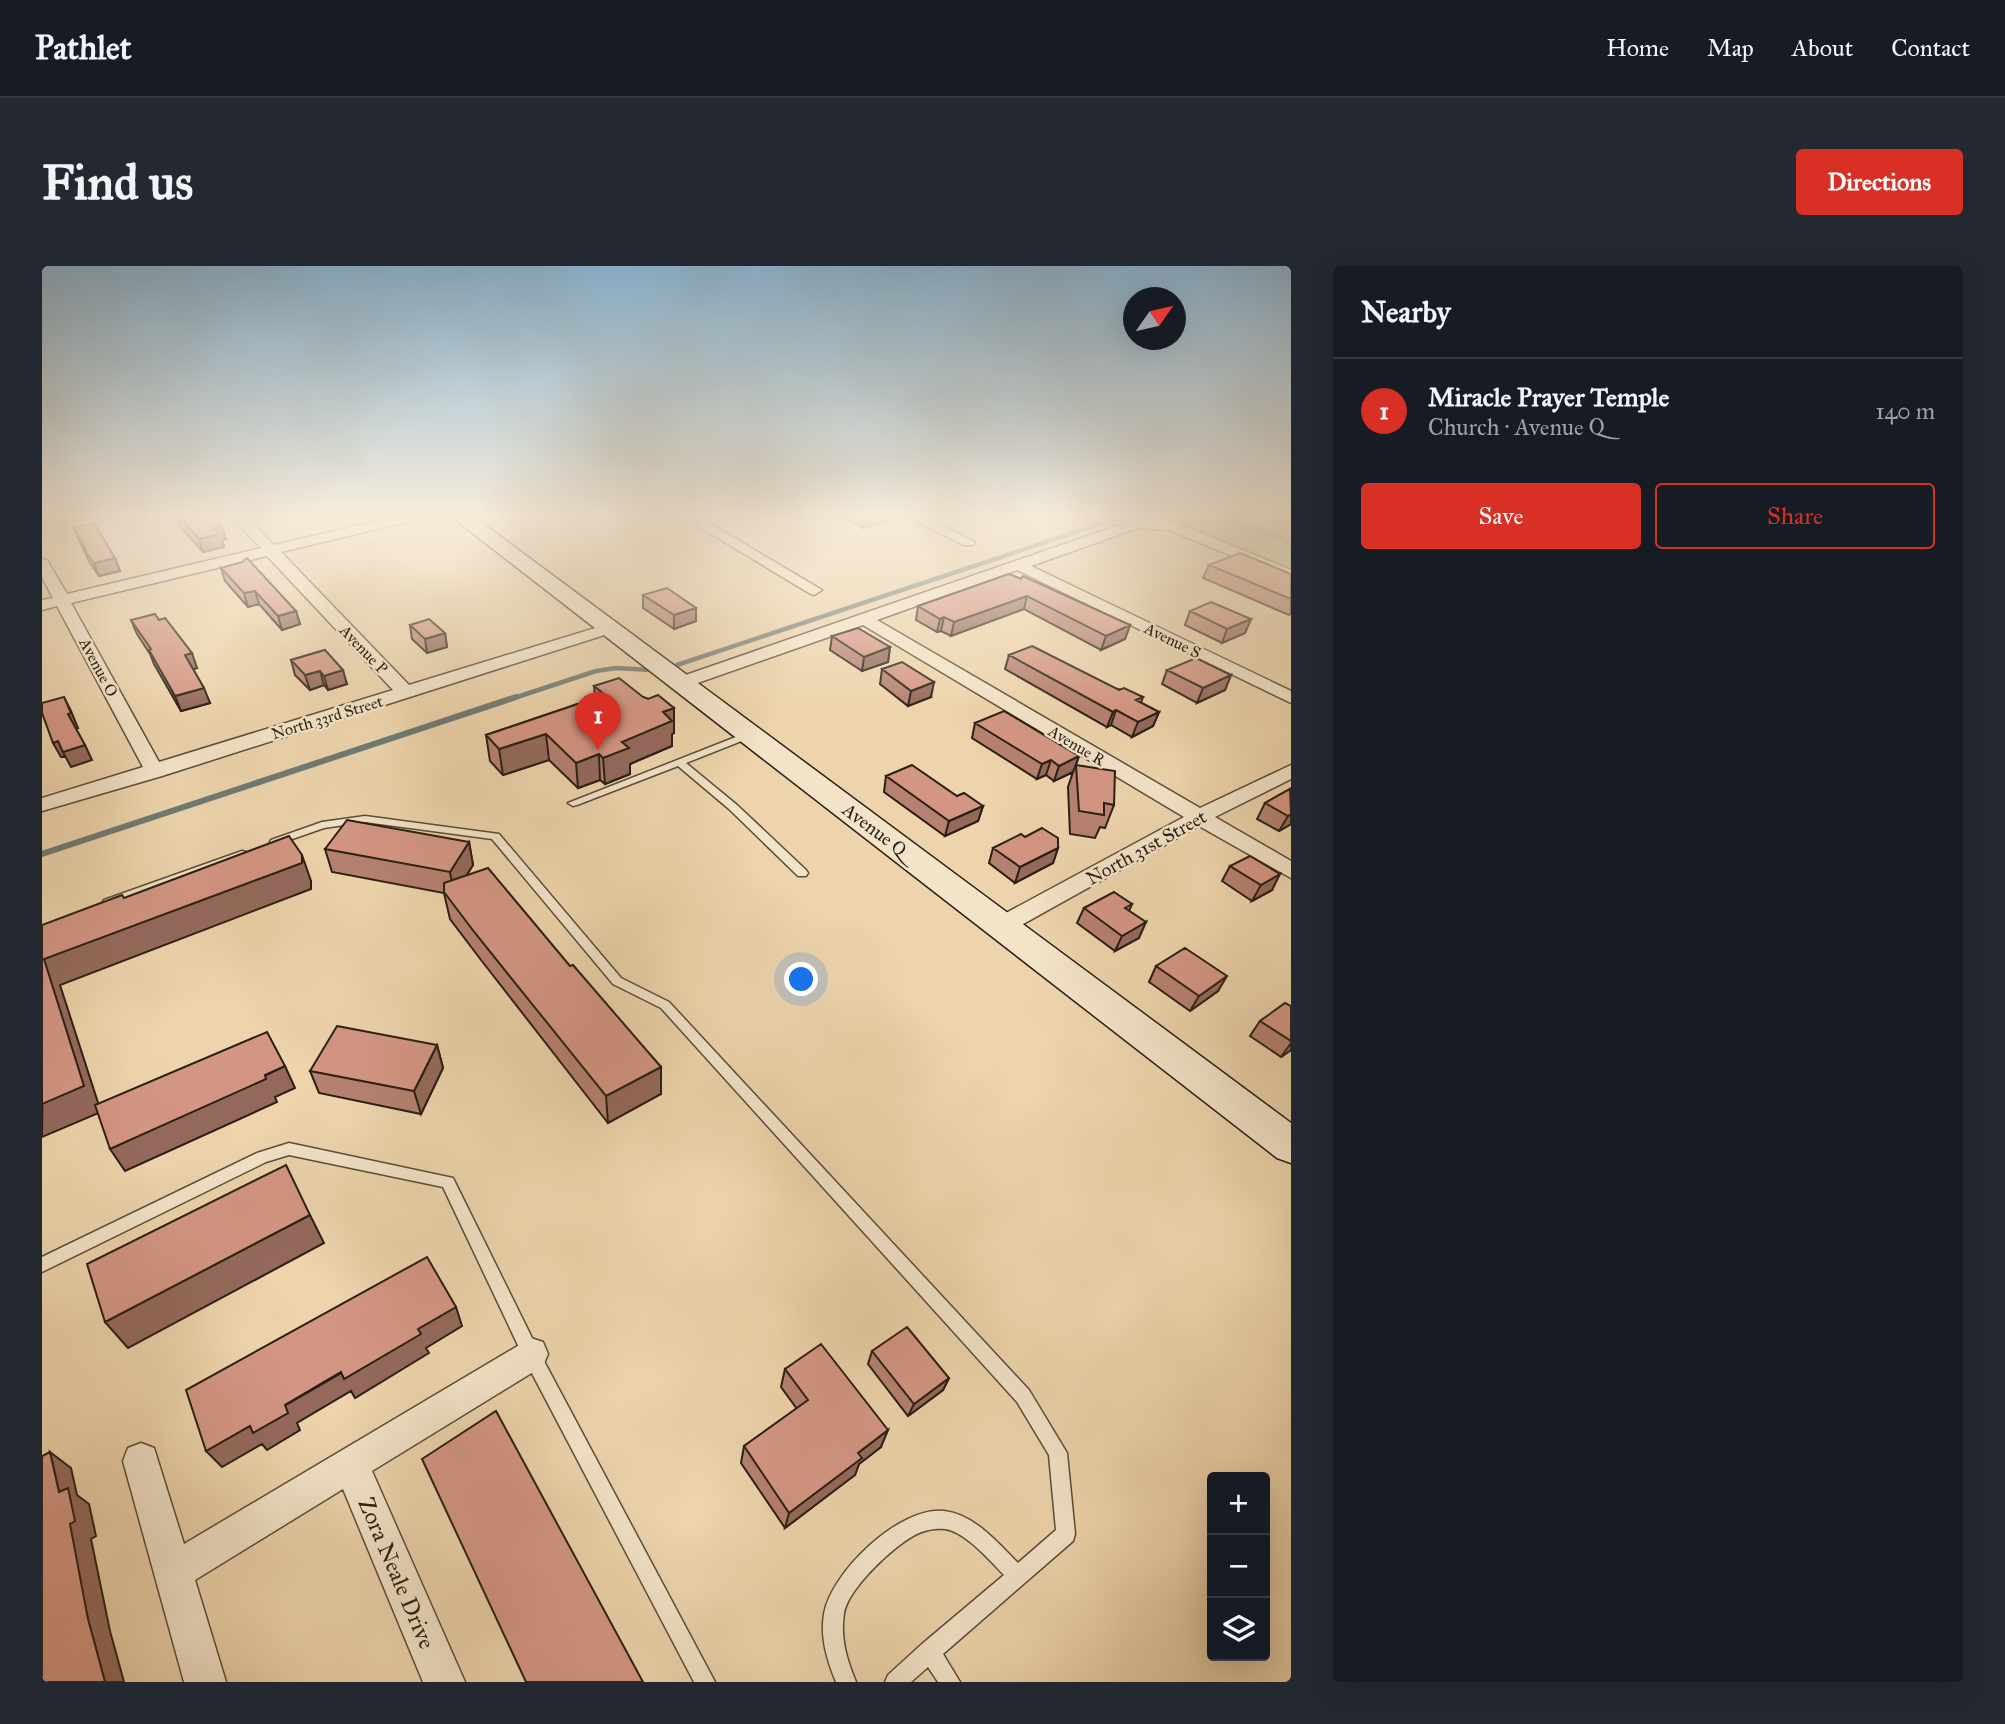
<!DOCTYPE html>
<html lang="en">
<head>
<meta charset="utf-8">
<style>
  body { margin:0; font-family:"IM FELL Great Primer",serif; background:#242831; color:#f1f3f6 }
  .controls { position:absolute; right:21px; bottom:21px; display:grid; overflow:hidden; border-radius:7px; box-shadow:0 7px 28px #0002 }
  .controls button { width:63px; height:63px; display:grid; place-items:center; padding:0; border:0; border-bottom:2px solid #363941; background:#171b24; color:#f1f3f6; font:35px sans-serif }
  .compass { position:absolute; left:1081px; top:21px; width:63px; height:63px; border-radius:50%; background:#171b24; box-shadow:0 7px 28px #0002; rotate:56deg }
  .you { position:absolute; left:760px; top:714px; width:24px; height:24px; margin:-18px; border:5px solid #fff; border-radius:50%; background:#1a73e8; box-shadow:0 0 0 10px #1a73e833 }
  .badge { display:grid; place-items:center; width:46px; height:46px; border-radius:50%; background:#d93025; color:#fff; font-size:23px; font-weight:700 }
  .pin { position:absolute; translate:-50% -58px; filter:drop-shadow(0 2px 4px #0008) }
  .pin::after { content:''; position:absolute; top:37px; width:24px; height:21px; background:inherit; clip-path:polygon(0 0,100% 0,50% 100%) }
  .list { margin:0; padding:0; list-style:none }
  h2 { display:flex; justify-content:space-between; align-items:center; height:91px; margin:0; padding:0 28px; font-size:30px }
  h2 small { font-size:23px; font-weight:400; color:#9ea1a6 }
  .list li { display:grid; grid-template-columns:46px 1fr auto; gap:21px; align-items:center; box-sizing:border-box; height:105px; padding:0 28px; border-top:2px solid #363941 }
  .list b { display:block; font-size:26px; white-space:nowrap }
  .list p { margin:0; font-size:23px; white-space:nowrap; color:#9ea1a6 }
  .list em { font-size:23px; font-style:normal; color:#9ea1a6 }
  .actions { display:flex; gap:14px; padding:21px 28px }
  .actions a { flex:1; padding:16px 0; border:2px solid #d93025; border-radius:7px; text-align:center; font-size:24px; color:#d93025 }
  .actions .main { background:#d93025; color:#fff }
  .icon { flex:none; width:38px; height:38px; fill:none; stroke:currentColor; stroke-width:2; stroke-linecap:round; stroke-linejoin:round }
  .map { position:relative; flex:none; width:1249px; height:1416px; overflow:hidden; border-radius:7px }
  header { display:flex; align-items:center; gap:42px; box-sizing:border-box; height:98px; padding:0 35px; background:#171b24; border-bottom:2px solid #363941 }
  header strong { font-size:33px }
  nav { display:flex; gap:38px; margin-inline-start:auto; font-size:24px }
  .intro { display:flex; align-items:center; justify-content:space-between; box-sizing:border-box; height:168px; padding:0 42px }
  h1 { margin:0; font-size:49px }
  .button { padding:18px 32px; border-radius:7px; background:#d93025; color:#fff; font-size:24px; font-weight:700 }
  main { display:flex; gap:42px; padding:0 42px }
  aside { flex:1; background:#171b24; border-radius:7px; box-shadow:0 7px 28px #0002 }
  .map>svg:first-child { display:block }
</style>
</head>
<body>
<header>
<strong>Pathlet</strong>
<nav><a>Home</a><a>Map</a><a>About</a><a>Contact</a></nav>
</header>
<div class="intro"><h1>Find us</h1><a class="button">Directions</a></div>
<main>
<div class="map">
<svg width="1249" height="1416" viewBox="0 0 1249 1416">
  <rect width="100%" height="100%" fill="#edd4ac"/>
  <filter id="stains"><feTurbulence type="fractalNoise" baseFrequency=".00286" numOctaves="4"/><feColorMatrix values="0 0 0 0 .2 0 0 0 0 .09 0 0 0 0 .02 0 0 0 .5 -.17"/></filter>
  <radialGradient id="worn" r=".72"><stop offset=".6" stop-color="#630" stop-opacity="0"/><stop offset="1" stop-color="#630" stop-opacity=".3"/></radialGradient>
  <!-- green -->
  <path fill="#b4be8d" stroke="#6e6e50" stroke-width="2" d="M 1099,248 L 1171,248 L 1249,278 L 1249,305 Z"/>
  <!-- water -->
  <path fill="#9db6b4" stroke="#6f7a74" stroke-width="2" d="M 1179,248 L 1249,248 L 1249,275 Z"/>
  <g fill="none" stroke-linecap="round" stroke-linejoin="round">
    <!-- stream-far1 -->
    <path stroke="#6f7a74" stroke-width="4.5" d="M 635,399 L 1088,248
      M 469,433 L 554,405 L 574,402 L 609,404"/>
    <!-- stream -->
    <path stroke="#6f7a74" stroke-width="6" d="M 0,588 L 474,431"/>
    <!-- lane casing -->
    <g stroke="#5a4c39" stroke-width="3">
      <path id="lane" d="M 709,465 L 712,466 L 712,470 L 644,497 L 695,539 L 764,604 L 766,607 L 764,610 L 756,610 L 687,543 L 636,500 L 535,539 L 531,540 L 526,537 Z
        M 323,550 L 457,568 L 579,712 L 627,736 L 987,1124 L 1025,1187 L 1033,1268 L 1031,1275 L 901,1388 L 918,1416 L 896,1416 L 886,1401 L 869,1416 L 843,1416 L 846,1409 L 880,1378 L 962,1309 C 948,1295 924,1266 903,1263 C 895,1262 884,1264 877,1267 C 854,1277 805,1323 802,1348 C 798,1372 805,1394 814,1416 L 794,1416 C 785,1394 778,1371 782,1348 C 789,1306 858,1240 902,1245 C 932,1248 956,1277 976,1297 L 1014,1264 L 1007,1189 L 975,1136 L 619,742 L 571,718 L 450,573 L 323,556 L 282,562 L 233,579 L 228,576 L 229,574 L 280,556 Z
        M 200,585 L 204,586 L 205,588 L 204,590 L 70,640 L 66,641 L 60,637 L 62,634 Z
        M 247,877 L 411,912 L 495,1082 L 673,1416 L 652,1416 L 483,1094 L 401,921 L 247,889 L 224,896 L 0,1006 L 0,991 L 215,887 Z"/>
    </g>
    <!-- street casing -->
    <g stroke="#5a4c39" stroke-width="3">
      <path id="street" d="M 187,248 L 201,248 L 232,279 L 365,248 L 388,248 L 386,251 L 239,286 L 367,419 L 563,359 L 575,359 L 577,362 L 575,365 L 120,510 L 0,545 L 0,532 L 101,501 L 15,340 L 0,344 L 0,334 L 11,332 L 0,311 L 0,293 L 5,294 L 25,328 L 219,282 ZM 225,290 L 351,424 L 117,496 L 29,337 Z
        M 636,248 L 652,248 L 780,324 L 772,329 L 767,327 Z
        M 861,248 L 878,248 L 933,276 L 931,279 L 921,279 Z
        M 1112,253 L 1135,257 L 1249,304 L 1249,314 L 1127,264 L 1096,262 L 989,300 L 1249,425 L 1249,437 L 975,304 L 835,354 L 1158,542 L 1249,499 L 1249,513 L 1173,551 L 1249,595 L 1249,612 L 1157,560 L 967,666 L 959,668 L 951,666 L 947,660 L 951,654 L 1142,551 L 821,359 L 647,420 L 641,421 L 632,416 L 635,412 L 1089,255 Z
        M 489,1072 L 501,1076 L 506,1088 L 501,1100 L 330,1205 L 423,1416 L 381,1416 L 301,1223 L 153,1314 L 184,1416 L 142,1416 L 81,1195 L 86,1182 L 99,1177 L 112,1182 L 142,1278 Z"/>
    </g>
    <!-- secondary casing -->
    <g stroke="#291f13" stroke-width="3">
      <path id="secondary" d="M 406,248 L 428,248 L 1249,857 L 1249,897 L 1235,892 Z"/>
    </g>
    <!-- lane -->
    <use href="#lane" fill="#f3e3c9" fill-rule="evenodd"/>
    <!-- street -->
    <use href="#street" fill="#f3e3c9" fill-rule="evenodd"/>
    <!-- secondary -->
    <use href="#secondary" fill="#f3e3c9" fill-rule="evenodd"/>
  </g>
  <!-- wall -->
  <path fill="#b68172" stroke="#291f13" stroke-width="2" d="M 133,248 L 168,248 L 184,273 L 180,274 L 182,281 L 161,286 L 137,259 Z
    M 460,248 L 500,248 L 471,255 Z
    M 793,248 L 849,248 L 848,254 L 821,262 Z
    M 31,261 L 73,292 L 78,305 L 57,310 L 47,295 Z
    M 1167,299 L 1249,308 L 1249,348 L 1247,349 L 1161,312 Z
    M 179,302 L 254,345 L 258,358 L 240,364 L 217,338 L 206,341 L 183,315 Z
    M 967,308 L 1088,359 L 1083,373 L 1059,384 L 982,343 L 909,370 L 899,365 L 895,366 L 874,354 L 876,340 Z
    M 601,329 L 654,342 L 654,355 L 632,363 L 601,342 Z
    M 1148,345 L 1209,353 L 1203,367 L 1180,377 L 1143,359 Z
    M 89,354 L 117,354 L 155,402 L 151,403 L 168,437 L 139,445 L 112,398 L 108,388 L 95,368 Z
    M 368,359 L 403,367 L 405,381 L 385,387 L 370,373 Z
    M 790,370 L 848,381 L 846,396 L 820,405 L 788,384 Z
    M 283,384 L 305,418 L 286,424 L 282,419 L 268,424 L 253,409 L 249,394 Z
    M 967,389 L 1101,431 L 1099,437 L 1117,446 L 1111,460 L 1090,471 L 1069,459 L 1065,461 L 963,403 Z
    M 840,403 L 889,431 L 866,440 L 838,418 Z
    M 1125,404 L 1189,409 L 1183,424 L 1155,437 L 1120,418 Z
    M 552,420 L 601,431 L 632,442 L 632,467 L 630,468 L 630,480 L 588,498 L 588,508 L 563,518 L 558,514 L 536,522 L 507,494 L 461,509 L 448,495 L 444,469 L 553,432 Z
    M 933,457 L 1037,490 L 1034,499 L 1072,539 L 1063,562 L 1058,561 L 1053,572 L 1028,568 L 1026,521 L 1031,506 L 1012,515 L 1004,509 L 995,513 L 930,472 Z
    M 844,510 L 915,530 L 941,540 L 936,555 L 903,570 L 842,526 Z
    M 1248,523 L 1249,558 L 1237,565 L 1215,553 L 1223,537 Z
    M 983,571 L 1016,582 L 1011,597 L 973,617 L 947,597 L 951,582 Z
    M 427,576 L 431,599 L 424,610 L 528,700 L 619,801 L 619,828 L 566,857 L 439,694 L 408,653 L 402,627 L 290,606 L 283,583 Z
    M 1188,600 L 1230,624 L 1210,635 L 1180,615 Z
    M 1090,638 L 1087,645 L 1097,672 L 1073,685 L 1035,657 L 1042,642 Z
    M 1114,700 L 1176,725 L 1148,745 L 1107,716 Z
    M 1249,740 L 1249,784 L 1239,791 L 1208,770 L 1218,755 Z
    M 395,779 L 401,802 L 379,848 L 277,827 L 268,805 Z
    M 830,1085 L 907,1112 L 901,1124 L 866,1150 L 826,1098 Z
    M 743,1103 L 839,1181 L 817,1198 L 813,1209 L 743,1262 L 699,1197 L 702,1180 L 755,1143 L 739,1121 Z"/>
  <!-- shaded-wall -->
  <path fill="#94695c" stroke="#291f13" stroke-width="2" d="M 470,248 L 500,248 L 471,255 Z
    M 829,248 L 849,248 L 848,254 L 821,262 L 823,250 Z
    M 180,260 L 184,273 L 180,274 L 182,281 L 161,286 L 157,273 L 172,262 Z
    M 73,292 L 78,305 L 57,310 L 52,297 Z
    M 213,325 L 217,338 L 206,341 L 202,327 Z
    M 985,330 L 982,343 L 909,370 L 912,356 Z
    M 654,342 L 654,355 L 632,363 L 632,349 Z
    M 254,345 L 258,358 L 240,364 L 236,350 Z
    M 902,351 L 899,365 L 895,366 L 898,353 Z
    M 1209,353 L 1203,367 L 1180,377 L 1185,363 Z
    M 1088,359 L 1083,373 L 1059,384 L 1064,370 Z
    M 403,367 L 405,381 L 385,387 L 383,373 Z
    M 848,381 L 846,396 L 820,405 L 822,391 Z
    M 150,387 L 155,402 L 148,404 L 143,389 Z
    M 301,404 L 305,418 L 286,424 L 282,410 Z
    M 278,405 L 282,419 L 268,424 L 263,409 Z
    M 1189,409 L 1183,424 L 1155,437 L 1161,422 Z
    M 892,416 L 889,431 L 866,440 L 869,425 Z
    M 162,422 L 168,437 L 139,445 L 133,430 Z
    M 22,431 L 29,445 L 36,462 L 33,462 L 26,448 Z
    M 632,442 L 632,467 L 630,468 L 630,480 L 588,498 L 588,508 L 563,518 L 561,492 L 580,476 L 621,446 Z
    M 1074,444 L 1069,459 L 1065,461 L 1071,446 Z
    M 1117,446 L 1111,460 L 1090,471 L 1096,456 Z
    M 504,468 L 507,494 L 461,509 L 457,483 Z
    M 16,475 L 23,490 L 19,491 L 11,477 Z
    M 43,479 L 50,494 L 29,501 L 21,486 Z
    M 557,488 L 558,514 L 536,522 L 534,497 Z
    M 1037,490 L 1031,506 L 1012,515 L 1017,500 Z
    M 1009,494 L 1004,509 L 995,513 L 1000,498 Z
    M 941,540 L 936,555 L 903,570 L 907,555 Z
    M 1249,548 L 1249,558 L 1237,565 L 1246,550 Z
    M 427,576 L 431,599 L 412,629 L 408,606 Z
    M 1016,582 L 1011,597 L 973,617 L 978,601 Z
    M 260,589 L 269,615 L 269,623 L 18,719 L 59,846 L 0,871 L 2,693 Z
    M 1238,608 L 1230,624 L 1210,635 L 1219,619 Z
    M 1104,656 L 1097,672 L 1073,685 L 1080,670 Z
    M 1185,710 L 1176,725 L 1148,745 L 1157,730 Z
    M 1249,777 L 1249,784 L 1239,791 Z
    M 395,779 L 401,802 L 379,848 L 372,825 Z
    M 243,800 L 253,822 L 233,831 L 235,836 L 83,905 L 68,883 Z
    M 619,801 L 619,828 L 566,857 L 564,830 Z
    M 268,949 L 282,977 L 86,1082 L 63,1056 Z
    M 414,1041 L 420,1060 L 384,1082 L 387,1087 L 313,1132 L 309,1125 L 255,1157 L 258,1164 L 225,1184 L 220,1178 L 180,1201 L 164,1185 Z
    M 907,1112 L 901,1124 L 866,1150 L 872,1138 Z
    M 846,1164 L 839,1181 L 817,1198 L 813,1209 L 743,1262 L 747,1247 L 816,1187 Z
    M 8,1186 L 29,1202 L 35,1229 L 47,1238 L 54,1270 L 49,1273 L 68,1365 L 82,1416 L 63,1416 L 46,1353 Z"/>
  <!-- building -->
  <path fill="#d49684" stroke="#291f13" stroke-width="2" d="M 134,248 L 168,248 L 180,260 L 172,262 L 178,268 L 157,273 Z
    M 52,257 L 73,292 L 52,297 L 41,282 L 43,282 L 31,261 Z
    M 1198,287 L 1249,308 L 1249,333 L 1167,299 Z
    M 205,292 L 254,345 L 236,350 L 213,325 L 202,327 L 179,302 L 200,296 Z
    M 967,308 L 979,313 L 981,310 L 1088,359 L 1064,370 L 985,330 L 912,356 L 902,351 L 898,353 L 876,340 Z
    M 625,322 L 654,342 L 632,349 L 601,329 Z
    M 1169,336 L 1209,353 L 1185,363 L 1148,345 Z
    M 113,348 L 117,354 L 123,352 L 150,387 L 143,389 L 162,422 L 133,430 L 107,384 L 109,383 L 89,354 Z
    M 387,353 L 403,367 L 383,373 L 368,359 Z
    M 816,362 L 848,381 L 822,391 L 790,370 Z
    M 990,380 L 1077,424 L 1082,422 L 1101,431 L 1094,434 L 1117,446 L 1096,456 L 1074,444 L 1071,446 L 967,389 Z
    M 283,384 L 301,404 L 282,410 L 278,405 L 263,409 L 249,394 Z
    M 1154,392 L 1189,409 L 1161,422 L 1125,404 Z
    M 860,396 L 892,416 L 869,425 L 840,403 Z
    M 577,412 L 601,431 L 606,433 L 616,429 L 632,442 L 621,446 L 630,455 L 580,476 L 587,482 L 561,492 L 557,488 L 534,497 L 504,468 L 457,483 L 444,469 L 563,429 L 552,420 Z
    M 22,431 L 29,447 L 26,448 L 43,479 L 21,486 L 16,475 L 11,477 L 0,447 L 0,437 Z
    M 962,445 L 1037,490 L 1017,500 L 1009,494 L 1000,498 L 933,457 Z
    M 870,499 L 915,530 L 922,527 L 941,540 L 907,555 L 844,510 Z
    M 1034,499 L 1073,505 L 1072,539 L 1062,537 L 1062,549 L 1037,545 Z
    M 1248,523 L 1249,548 L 1246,550 L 1223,537 Z
    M 305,554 L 427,576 L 408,606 L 283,583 Z
    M 1000,562 L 1016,572 L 1016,582 L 978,601 L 951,582 L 979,568 L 983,571 Z
    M 247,570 L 260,589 L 260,597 L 2,693 L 42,820 L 0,838 L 0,659 L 80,629 L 82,632 Z
    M 1208,590 L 1238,608 L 1219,619 L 1188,600 Z
    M 446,602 L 528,700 L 531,699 L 619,801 L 564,830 L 433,667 L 402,626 L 402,617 Z
    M 1072,626 L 1090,638 L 1083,642 L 1104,656 L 1080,670 L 1042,642 Z
    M 1143,682 L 1185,710 L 1157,730 L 1114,700 Z
    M 1243,737 L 1249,740 L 1249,775 L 1218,755 Z
    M 295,760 L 395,779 L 372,825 L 268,805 Z
    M 225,766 L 243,800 L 223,809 L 224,813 L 68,883 L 53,839 Z
    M 244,899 L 268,949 L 63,1056 L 45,998 Z
    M 385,991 L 414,1041 L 376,1063 L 379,1068 L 302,1113 L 299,1106 L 243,1139 L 246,1147 L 211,1167 L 208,1160 L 164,1185 L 144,1124 Z
    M 865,1061 L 907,1112 L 872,1138 L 830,1085 Z
    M 779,1078 L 846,1164 L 816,1187 L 820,1192 L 747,1247 L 702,1180 L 766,1134 L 743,1103 Z
    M 454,1145 L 601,1416 L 484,1416 L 380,1193 Z
    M 8,1186 L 17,1226 L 26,1222 L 33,1255 L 28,1258 L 46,1353 L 63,1416 L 0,1416 L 0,1190 Z"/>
  <!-- sky -->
  <linearGradient id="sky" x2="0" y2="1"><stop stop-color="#8ab5d3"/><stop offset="0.56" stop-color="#f7ecda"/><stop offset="1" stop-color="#f7ecda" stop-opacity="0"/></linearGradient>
  <rect width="1249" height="446" fill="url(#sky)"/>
  <g text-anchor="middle" stroke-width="5" stroke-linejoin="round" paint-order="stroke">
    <!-- far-street labels -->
    <g font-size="16" fill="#291f13" stroke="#f3e3c9">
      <text transform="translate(1131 374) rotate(26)" y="6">Avenue S</text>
      <text transform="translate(322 383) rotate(46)" y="6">Avenue P</text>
      <text transform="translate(57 401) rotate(62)" y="6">Avenue O</text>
      <text transform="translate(285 451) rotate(-17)" y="6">North 33rd Street</text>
      <text transform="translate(1035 479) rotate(31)" y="6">Avenue R</text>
    </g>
    <!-- street labels -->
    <g font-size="19" fill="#291f13" stroke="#f3e3c9">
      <text transform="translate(833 563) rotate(37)" y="7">Avenue Q</text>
      <text transform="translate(1104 581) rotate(-29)" y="7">North 31st Street</text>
    </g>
    <!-- near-street labels -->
    <g font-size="23" fill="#291f13" stroke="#f3e3c9">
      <text transform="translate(355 1307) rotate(67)" y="8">Zora Neale Drive</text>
    </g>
  </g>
  <rect width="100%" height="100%" filter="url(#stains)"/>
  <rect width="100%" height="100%" fill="url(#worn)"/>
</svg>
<div class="controls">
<button>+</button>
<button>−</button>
<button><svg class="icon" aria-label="layers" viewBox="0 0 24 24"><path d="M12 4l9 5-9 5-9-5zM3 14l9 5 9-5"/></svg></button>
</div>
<svg class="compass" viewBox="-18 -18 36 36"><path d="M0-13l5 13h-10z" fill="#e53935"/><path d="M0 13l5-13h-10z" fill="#9ea1a6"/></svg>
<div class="you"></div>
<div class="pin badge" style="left:556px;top:484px">1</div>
</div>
<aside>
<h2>Nearby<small></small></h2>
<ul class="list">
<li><span class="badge">1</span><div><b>Miracle Prayer Temple</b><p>Church · Avenue Q</p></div><em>140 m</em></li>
</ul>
<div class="actions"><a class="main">Save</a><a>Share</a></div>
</aside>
</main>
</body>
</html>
